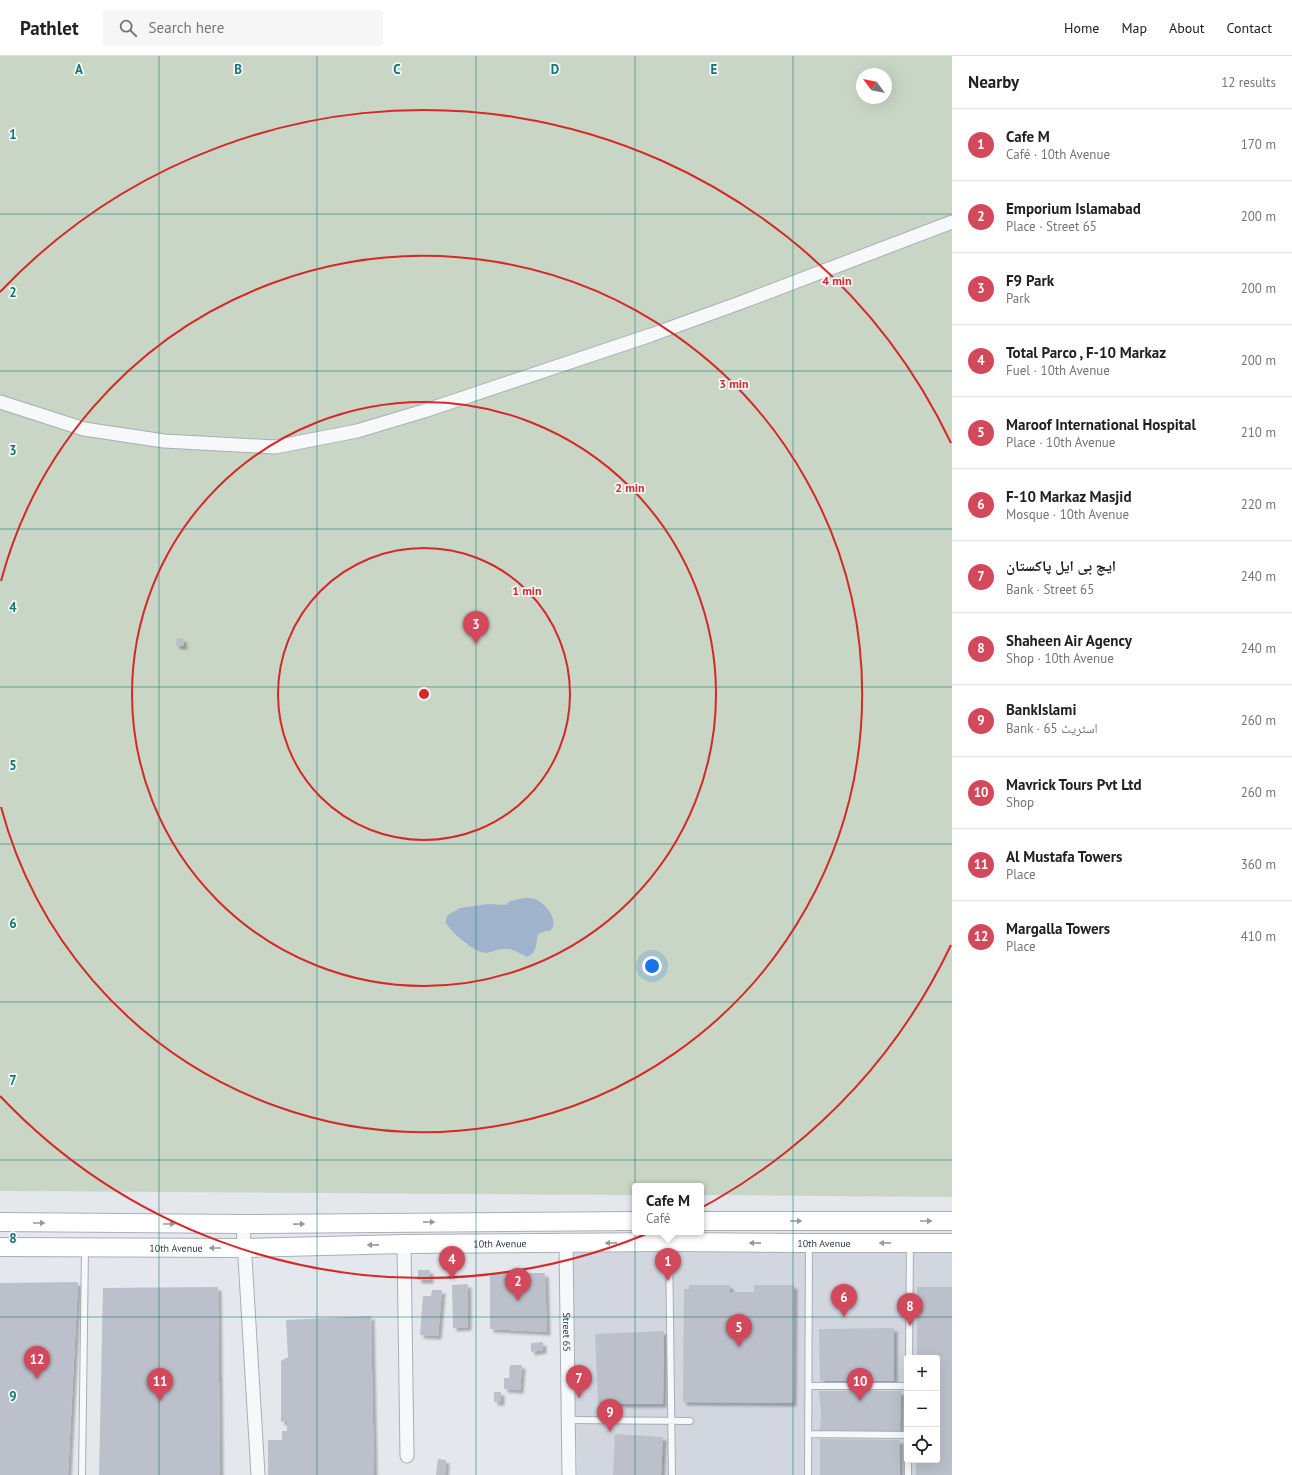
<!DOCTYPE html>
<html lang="en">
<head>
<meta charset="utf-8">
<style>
  body { margin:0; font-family:"PT Sans","Noto Naskh Arabic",sans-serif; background:#f6f6f6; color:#202124 }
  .controls { position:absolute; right:12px; bottom:12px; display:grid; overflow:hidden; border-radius:4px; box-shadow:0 4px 16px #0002 }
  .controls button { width:36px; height:36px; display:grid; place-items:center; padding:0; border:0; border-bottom:1px solid #e0e0e0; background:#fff; color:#202124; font:20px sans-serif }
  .compass { position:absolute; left:856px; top:12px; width:36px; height:36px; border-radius:50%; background:#fff; box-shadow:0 4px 16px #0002; rotate:302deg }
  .you { position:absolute; left:652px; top:910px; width:14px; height:14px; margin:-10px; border:3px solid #fff; border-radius:50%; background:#1a73e8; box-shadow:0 0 0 6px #1a73e833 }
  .badge { display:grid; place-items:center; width:26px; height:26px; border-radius:50%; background:#d1495b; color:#fff; font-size:13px; font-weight:700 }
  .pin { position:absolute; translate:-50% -33px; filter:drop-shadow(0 1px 2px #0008) }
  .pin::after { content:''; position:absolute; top:21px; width:14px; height:12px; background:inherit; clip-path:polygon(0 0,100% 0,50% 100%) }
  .popup { position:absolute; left:632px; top:1127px; width:72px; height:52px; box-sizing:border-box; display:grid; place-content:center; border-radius:4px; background:#fff; filter:drop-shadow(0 1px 3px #0005); font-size:13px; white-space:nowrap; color:#757577 }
  .popup b { font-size:15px; color:#202124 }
  .popup::after { content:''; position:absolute; left:50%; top:100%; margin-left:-8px; border:8px solid transparent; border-top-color:#fff }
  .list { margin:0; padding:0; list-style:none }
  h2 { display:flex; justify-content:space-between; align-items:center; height:52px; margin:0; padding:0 16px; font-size:17px }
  h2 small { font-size:13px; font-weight:400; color:#757577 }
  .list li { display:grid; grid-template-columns:26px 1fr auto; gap:12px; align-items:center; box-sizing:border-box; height:72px; padding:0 16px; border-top:1px solid #e0e0e0 }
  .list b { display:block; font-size:15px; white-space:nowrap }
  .list p { margin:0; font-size:13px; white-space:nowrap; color:#757577 }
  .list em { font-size:13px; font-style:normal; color:#757577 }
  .icon { flex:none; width:22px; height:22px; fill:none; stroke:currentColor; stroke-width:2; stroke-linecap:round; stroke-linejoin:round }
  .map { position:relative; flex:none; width:952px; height:1419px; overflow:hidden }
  header { display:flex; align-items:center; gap:24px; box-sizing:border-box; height:56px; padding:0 20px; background:#fff; border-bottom:1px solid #e0e0e0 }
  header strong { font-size:19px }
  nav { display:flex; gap:22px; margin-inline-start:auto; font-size:14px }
  .search { width:280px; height:36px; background:#f6f6f6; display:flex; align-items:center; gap:10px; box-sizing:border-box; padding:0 14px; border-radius:4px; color:#757577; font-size:15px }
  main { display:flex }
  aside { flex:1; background:#fff }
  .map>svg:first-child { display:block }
</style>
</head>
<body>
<header>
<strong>Pathlet</strong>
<div class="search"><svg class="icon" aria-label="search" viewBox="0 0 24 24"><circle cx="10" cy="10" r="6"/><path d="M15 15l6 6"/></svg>Search here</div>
<nav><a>Home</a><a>Map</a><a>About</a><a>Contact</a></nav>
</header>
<main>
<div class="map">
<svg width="952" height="1419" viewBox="0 0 952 1419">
  <defs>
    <filter id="shadow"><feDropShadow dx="3.5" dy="3.5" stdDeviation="1" flood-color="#0004"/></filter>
  </defs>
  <rect width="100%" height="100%" fill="#e4e7ec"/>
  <!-- built -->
  <path fill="#d2d6de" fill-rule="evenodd" d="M 952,1193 L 952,1419 L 577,1419 L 573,1194 ZM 907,1302 L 937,1302 L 937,1404 L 907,1404 Z"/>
  <!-- green -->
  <path fill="#c9d6c5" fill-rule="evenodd" d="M 0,0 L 952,0 L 952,1141 L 701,1139 L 701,1130 L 635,1130 L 635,1139 L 0,1135 ZM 862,18 L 886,18 L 886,42 L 862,42 Z"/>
  <!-- water -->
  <path fill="#9fb4cc" d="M 525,842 C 529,842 533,842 537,844 C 547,849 560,866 550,875 L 546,875 L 538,878 C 535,889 538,896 527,901 C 520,898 514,893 507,893 C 499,892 492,897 485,897 C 474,896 451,876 446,867 C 445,856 454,858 459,852 L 488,848 L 506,849 L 510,845 Z"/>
  <!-- building -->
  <path fill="#bbc0ca" filter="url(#shadow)" d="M 183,582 L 184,590 L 176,590 L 176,583 Z
    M 418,1214 L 430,1214 L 430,1224 L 418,1224 Z
    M 490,1217 L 545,1217 L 547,1276 L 490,1273 Z
    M 78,1226 L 68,1419 L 0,1419 L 0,1227 Z
    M 468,1228 L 468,1271 L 453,1272 L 452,1229 Z
    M 689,1229 L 730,1229 L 730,1236 L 754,1236 L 754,1229 L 794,1229 L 793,1347 L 683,1346 L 684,1233 L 689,1233 Z
    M 218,1231 L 220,1419 L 99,1419 L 103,1232 Z
    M 917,1231 L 952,1231 L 952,1419 L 916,1419 L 916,1404 L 937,1404 L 937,1302 L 917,1302 Z
    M 432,1234 L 442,1234 L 438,1280 L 420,1279 L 423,1240 L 431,1240 Z
    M 371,1260 L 374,1419 L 268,1419 L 268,1384 L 282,1384 L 282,1375 L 287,1375 L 287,1364 L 281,1366 L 281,1305 L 288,1301 L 286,1264 Z
    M 894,1272 L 894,1325 L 820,1325 L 819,1273 Z
    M 664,1275 L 663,1348 L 598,1348 L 595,1278 Z
    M 543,1286 L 543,1294 L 531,1296 L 531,1287 Z
    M 510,1309 L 522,1309 L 520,1334 L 504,1333 L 504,1322 L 509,1322 Z
    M 819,1335 L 901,1335 L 900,1375 L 820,1375 L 821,1355 Z
    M 494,1336 L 501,1336 L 501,1346 L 494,1346 Z
    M 615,1378 L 663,1381 L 661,1419 L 613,1419 Z
    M 820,1383 L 900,1384 L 900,1419 L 820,1419 Z
    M 438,1403 L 446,1404 L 445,1419 L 436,1419 Z"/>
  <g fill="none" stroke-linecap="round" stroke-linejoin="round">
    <!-- lane casing -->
    <g stroke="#a9aeb7" stroke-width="8">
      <path id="lane" d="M 669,1187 L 672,1419
        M 909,1302 L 910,1188
        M 809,1330 L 907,1330
        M 569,1364 L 690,1365
        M 809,1378 L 907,1379
        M 82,1419 L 85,1193
        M 808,1419 L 809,1189
        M 908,1419 L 908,1404"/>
    </g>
    <!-- street casing -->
    <g stroke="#a9aeb7" stroke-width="15">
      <g id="street">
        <path d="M 0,346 L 84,373 L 164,385 L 275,391 L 357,375 L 424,355 L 651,279 L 745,245 L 952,166"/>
        <path d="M 243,1168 L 258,1419"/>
        <path d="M 404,1188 L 407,1400"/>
        <path id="s1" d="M 566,1188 L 569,1419"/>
      </g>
    </g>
    <!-- secondary casing -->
    <g stroke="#a9aeb7" stroke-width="20">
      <g id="secondary">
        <path d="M 701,1165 L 952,1165"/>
        <path d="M 0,1166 L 243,1168 L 635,1165"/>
        <path id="s2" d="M 0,1191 L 244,1192 L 404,1188 L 669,1186 L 814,1187 L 952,1187"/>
      </g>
    </g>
    <!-- lane -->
    <use href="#lane" stroke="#f7f8fa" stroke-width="6"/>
    <!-- street -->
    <use href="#street" stroke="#f7f8fa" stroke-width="13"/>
    <!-- secondary -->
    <use href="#secondary" stroke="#fff" stroke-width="18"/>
  </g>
  <!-- one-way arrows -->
  <defs><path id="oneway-solid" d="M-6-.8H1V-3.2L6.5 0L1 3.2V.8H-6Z"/></defs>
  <g fill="#959aa2">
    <use href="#oneway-solid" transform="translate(796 1165)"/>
    <use href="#oneway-solid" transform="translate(926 1165)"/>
    <use href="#oneway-solid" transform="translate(429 1166) rotate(-1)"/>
    <use href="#oneway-solid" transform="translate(39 1167)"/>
    <use href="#oneway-solid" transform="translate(169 1168)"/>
    <use href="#oneway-solid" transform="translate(299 1168) rotate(-1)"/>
    <use href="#oneway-solid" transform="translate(611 1187) rotate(179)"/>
    <use href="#oneway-solid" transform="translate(755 1187) rotate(-179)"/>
    <use href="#oneway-solid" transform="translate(885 1187) rotate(179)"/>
    <use href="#oneway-solid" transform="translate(373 1189) rotate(179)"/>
    <use href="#oneway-solid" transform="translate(215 1192) rotate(180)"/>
  </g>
  <!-- grid -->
  <path fill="none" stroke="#0f766e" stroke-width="1" stroke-opacity="0.55" d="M 159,0 L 159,1419M 317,0 L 317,1419M 476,0 L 476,1419M 635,0 L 635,1419M 793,0 L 793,1419M 0,158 L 952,158M 0,315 L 952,315M 0,473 L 952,473M 0,631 L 952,631M 0,788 L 952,788M 0,946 L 952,946M 0,1104 L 952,1104M 0,1261 L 952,1261"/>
  <!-- distance rings -->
  <g fill="none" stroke="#d62828" stroke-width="2">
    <circle cx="424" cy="638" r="146"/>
    <circle cx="424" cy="638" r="292"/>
    <path d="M1 525A438 438 0 1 1 1 751"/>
    <path d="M951 889A584 584 0 0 1 0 1040M0 236A584 584 0 0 1 951 387"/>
  </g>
  <g text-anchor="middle" stroke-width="3.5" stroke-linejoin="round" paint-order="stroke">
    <!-- street labels -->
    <g font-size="10" fill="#2b3445" stroke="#f4f6f9">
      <text dy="4" stroke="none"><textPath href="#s2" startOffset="824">10th Avenue</textPath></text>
      <text dy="4" stroke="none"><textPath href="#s2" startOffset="500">10th Avenue</textPath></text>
      <text dy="4" stroke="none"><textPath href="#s2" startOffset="176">10th Avenue</textPath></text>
      <text dy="4" stroke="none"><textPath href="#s1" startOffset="88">Street 65</textPath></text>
    </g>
  </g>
  <g font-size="13" text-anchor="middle" font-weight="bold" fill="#0f766e" stroke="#f4f6f9" stroke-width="3.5" stroke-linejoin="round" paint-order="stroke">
    <text x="79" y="18">A</text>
    <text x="238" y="18">B</text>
    <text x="397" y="18">C</text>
    <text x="555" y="18">D</text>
    <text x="714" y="18">E</text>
    <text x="13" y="83">1</text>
    <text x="13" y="241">2</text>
    <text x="13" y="399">3</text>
    <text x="13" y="556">4</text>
    <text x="13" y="714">5</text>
    <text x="13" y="872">6</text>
    <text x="13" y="1029">7</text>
    <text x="13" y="1187">8</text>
    <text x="13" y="1345">9</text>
  </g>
  <circle cx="424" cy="638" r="6" fill="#d62828" stroke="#f4f6f9" stroke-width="2"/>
  <g font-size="12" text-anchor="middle" font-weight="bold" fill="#d62828" stroke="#f4f6f9" stroke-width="3.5" stroke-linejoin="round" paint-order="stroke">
    <text x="837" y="229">4 min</text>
    <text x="734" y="332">3 min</text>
    <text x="630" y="436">2 min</text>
    <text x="527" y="539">1 min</text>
  </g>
</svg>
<div class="controls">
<button>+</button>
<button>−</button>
<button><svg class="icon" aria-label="locate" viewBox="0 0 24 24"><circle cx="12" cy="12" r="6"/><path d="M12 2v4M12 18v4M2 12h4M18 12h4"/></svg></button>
</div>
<svg class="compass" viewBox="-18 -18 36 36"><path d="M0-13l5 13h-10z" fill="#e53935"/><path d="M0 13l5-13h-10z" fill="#757577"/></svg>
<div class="you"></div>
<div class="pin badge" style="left:668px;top:1225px">1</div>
<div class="popup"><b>Cafe M</b>Café</div>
<div class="pin badge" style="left:518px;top:1245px">2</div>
<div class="pin badge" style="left:476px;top:588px">3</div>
<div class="pin badge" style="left:452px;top:1223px">4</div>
<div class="pin badge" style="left:739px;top:1291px">5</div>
<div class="pin badge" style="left:844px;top:1261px">6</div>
<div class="pin badge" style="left:579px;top:1342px">7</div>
<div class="pin badge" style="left:910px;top:1270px">8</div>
<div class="pin badge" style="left:610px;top:1376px">9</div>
<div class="pin badge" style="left:860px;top:1345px">10</div>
<div class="pin badge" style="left:160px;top:1345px">11</div>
<div class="pin badge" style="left:37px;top:1323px">12</div>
</div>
<aside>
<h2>Nearby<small>12 results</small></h2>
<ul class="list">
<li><span class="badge">1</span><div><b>Cafe M</b><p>Café · 10th Avenue</p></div><em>170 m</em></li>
<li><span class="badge">2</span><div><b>Emporium Islamabad</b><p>Place · Street 65</p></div><em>200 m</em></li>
<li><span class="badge">3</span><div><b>F9 Park</b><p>Park</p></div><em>200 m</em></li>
<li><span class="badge">4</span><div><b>Total Parco , F-10 Markaz</b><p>Fuel · 10th Avenue</p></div><em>200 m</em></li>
<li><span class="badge">5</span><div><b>Maroof International Hospital</b><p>Place · 10th Avenue</p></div><em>210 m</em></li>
<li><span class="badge">6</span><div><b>F-10 Markaz Masjid</b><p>Mosque · 10th Avenue</p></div><em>220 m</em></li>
<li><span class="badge">7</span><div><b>ایچ بی ایل پاکستان</b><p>Bank · Street 65</p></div><em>240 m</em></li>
<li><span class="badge">8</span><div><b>Shaheen Air Agency</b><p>Shop · 10th Avenue</p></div><em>240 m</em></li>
<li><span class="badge">9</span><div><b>BankIslami</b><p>Bank · اسٹریٹ 65</p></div><em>260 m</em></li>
<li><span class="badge">10</span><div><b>Mavrick Tours Pvt Ltd</b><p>Shop</p></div><em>260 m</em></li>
<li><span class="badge">11</span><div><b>Al Mustafa Towers</b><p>Place</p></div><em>360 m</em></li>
<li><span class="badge">12</span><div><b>Margalla Towers</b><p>Place</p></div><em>410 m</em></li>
</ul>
</aside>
</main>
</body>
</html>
